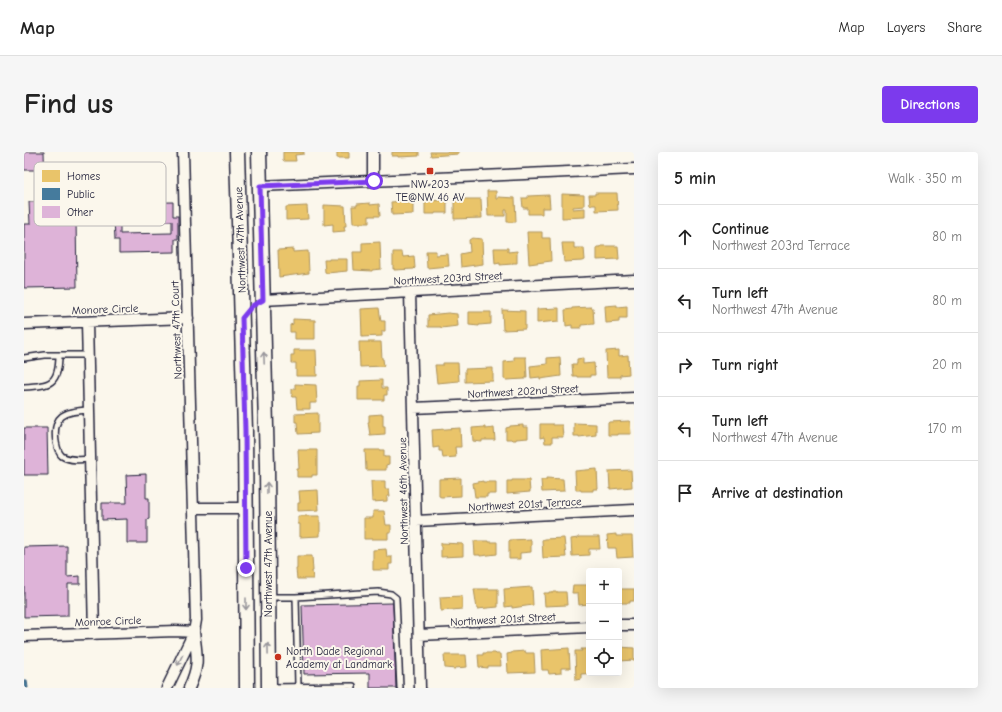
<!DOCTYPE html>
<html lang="en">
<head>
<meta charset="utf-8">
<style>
  body { margin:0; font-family:"Comic Neue",sans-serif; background:#f6f6f6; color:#222 }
  .controls { position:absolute; right:12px; bottom:12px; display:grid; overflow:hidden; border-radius:4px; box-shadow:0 4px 16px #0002 }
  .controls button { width:36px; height:36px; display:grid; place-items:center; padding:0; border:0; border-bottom:1px solid #e0e0e0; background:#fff; color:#222; font:20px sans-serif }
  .stop { position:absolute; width:12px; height:12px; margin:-9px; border:3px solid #7c3aed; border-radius:50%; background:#fff }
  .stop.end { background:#7c3aed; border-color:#fff; box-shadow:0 1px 4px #0008 }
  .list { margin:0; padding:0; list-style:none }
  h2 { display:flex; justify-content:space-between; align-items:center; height:52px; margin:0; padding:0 16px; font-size:17px }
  h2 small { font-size:13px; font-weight:400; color:#767676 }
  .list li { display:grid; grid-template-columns:26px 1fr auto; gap:12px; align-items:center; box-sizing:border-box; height:64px; padding:0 16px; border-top:1px solid #e0e0e0 }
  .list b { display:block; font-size:15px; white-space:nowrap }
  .list p { margin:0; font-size:13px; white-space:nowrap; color:#767676 }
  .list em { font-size:13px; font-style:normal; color:#767676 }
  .icon { flex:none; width:22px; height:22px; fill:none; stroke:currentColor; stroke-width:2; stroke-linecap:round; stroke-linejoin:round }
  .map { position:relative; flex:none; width:610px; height:536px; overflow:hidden; border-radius:4px }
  header { display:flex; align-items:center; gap:24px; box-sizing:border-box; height:56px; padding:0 20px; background:#fff; border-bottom:1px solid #e0e0e0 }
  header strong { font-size:19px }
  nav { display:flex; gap:22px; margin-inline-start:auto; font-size:14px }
  .intro { display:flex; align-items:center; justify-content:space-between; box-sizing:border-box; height:96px; padding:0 24px }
  h1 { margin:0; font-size:28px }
  .button { padding:10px 18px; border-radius:4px; background:#7c3aed; color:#fff; font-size:14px; font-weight:700 }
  main { display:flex; gap:24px; padding:0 24px }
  aside { flex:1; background:#fff; border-radius:4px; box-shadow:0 4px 16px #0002 }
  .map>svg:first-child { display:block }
</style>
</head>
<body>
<header>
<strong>Map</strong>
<nav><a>Map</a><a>Layers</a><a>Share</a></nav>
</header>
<div class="intro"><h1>Find us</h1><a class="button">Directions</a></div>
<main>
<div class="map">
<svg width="610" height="536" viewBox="0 0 610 536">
  <rect width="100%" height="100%" fill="#fbf7ec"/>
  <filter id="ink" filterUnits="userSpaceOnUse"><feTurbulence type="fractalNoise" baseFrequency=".025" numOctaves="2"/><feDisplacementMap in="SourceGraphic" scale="8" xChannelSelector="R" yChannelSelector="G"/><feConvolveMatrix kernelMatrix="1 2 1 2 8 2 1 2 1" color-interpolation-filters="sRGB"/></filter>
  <g filter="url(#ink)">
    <!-- homes -->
    <path fill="#e9c46a" stroke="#ad935c" d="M 259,0 L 280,0 L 280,2 L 271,3 L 272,9 L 259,9 Z
      M 313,0 L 325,0 L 325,6 L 313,6 Z
      M 368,0 L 395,0 L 395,4 L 374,5 L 374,4 L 368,4 Z
      M 406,0 L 435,0 L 435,1 L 434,2 L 407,4 Z
      M 463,39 L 472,39 L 472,47 L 474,47 L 474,45 L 491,46 L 492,70 L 483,70 L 483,58 L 481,58 L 481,64 L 464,64 Z
      M 571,41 L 593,41 L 594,58 L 572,59 L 572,53 L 566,53 L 565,43 L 571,43 Z
      M 538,42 L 560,43 L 560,54 L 549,55 L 549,57 L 561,56 L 561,65 L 538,66 Z
      M 525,43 L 526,56 L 518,56 L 518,62 L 504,62 L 504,56 L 499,56 L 498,46 L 504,46 L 504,44 Z
      M 435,47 L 457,47 L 458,66 L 430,67 L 430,49 L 435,49 Z
      M 421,48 L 423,49 L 423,61 L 411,61 L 411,62 L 401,62 L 401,50 L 403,50 L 403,49 Z
      M 380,49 L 380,51 L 389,51 L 389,62 L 368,63 L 367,50 Z
      M 346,51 L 346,53 L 355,52 L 356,64 L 345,64 L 345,71 L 329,71 L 328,54 L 333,54 L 333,52 Z
      M 300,53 L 321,54 L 322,74 L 320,74 L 321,79 L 309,80 L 309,72 L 300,73 Z
      M 283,54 L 284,67 L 262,68 L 262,55 Z
      M 503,80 L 518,80 L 518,86 L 526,86 L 527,109 L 505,112 Z
      M 448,86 L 458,87 L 459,112 L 437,115 L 436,102 L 446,100 L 445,88 Z
      M 356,90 L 357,117 L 348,118 L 348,119 L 330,118 L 329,100 L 338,100 L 338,91 Z
      M 538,91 L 550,91 L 550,96 L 560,96 L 561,108 L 559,109 L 540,110 Z
      M 577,94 L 594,94 L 595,107 L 573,108 L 573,95 L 577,95 Z
      M 470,96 L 484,96 L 484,100 L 493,99 L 493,111 L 488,111 L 488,112 L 476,113 L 476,111 L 471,112 Z
      M 269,97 L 269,100 L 284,99 L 285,121 L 255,125 L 254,98 Z
      M 402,99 L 412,99 L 412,103 L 424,102 L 425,114 L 403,116 Z
      M 369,100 L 378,100 L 379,105 L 390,104 L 391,116 L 390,117 L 370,118 L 370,116 L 369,117 Z
      M 305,107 L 323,107 L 323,119 L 303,121 L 301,120 L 300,108 L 305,108 Z
      M 593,153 L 593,155 L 603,154 L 603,166 L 595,166 L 595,170 L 582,171 L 581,154 Z
      M 567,155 L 567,156 L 569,156 L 570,172 L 557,173 L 557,176 L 548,176 L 548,173 L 542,174 L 541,158 L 548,157 L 548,156 Z
      M 355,156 L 357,169 L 361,169 L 361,179 L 358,179 L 358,184 L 338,185 L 337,157 Z
      M 535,156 L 535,169 L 513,171 L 513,157 Z
      M 478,158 L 501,159 L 501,177 L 479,178 Z
      M 445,160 L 467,160 L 467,172 L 455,173 L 455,174 L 445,173 Z
      M 424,161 L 433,162 L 434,174 L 417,176 L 417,175 L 404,175 L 404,163 Z
      M 269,167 L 291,168 L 291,187 L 271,187 L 271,180 L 266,180 L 266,173 L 269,172 Z
      M 335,190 L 357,190 L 358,207 L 359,207 L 360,214 L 336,215 Z
      M 270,198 L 292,198 L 293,224 L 272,224 L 272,211 L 267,211 L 267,203 L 270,203 Z
      M 595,198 L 595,204 L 604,203 L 605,222 L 596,223 L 596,225 L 583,225 L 582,199 Z
      M 490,205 L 502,205 L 503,226 L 501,226 L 501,227 L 482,228 L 480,227 L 480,210 L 490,209 Z
      M 536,205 L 537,224 L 516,227 L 516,225 L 507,226 L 506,214 L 523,212 L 523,206 Z
      M 559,206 L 559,212 L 570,211 L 571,223 L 566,223 L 566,225 L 553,225 L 553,224 L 549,224 L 548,212 L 553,212 L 553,207 Z
      M 419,211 L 434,211 L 435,229 L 413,231 L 411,213 L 419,213 Z
      M 469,216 L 469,229 L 441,230 L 441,217 Z
      M 358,228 L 358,236 L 363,236 L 363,243 L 360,243 L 360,248 L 334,248 L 334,234 L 336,234 L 336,229 Z
      M 271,232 L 292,233 L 293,251 L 286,251 L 286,257 L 273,257 L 272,245 L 268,245 L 268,237 L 271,237 Z
      M 294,261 L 294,281 L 274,282 L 273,270 L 271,270 L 271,262 Z
      M 359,262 L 359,274 L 361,274 L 361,282 L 346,283 L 344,270 L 345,270 L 345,263 Z
      M 605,269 L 606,270 L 607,282 L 594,282 L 594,283 L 584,283 L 584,271 L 585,270 Z
      M 550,271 L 572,272 L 572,283 L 555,285 L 555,284 L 550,284 Z
      M 516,272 L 529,272 L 529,273 L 538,273 L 539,285 L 528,285 L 528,291 L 521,291 L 520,285 L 516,286 Z
      M 499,273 L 499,275 L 504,275 L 504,286 L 492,287 L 492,288 L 488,288 L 487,287 L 482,287 L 482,276 L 486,275 L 486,274 Z
      M 461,275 L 461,277 L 470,276 L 471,288 L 458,288 L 458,290 L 449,289 L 448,276 Z
      M 436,276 L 437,295 L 431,295 L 432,305 L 419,306 L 418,299 L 415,299 L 415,295 L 409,296 L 408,278 Z
      M 274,298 L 293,298 L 293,323 L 288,323 L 288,325 L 273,325 L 273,317 L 275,317 Z
      M 341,298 L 360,298 L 360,305 L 365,305 L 365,312 L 362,313 L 362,318 L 342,318 Z
      M 573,317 L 574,337 L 569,337 L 569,339 L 557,339 L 557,338 L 552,338 L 551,319 Z
      M 607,318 L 608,335 L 586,337 L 585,319 Z
      M 437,326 L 437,344 L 417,345 L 415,344 L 415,327 Z
      M 522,326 L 539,327 L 540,339 L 518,340 L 517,328 L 522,328 Z
      M 488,328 L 505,328 L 506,340 L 483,342 L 483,329 L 488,329 Z
      M 347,329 L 361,329 L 361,337 L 365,337 L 366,344 L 363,344 L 363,349 L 348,350 Z
      M 459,329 L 459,330 L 472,330 L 472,342 L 463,342 L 463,345 L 451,345 L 449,331 Z
      M 294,338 L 295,358 L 274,359 L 274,351 L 276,351 L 275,339 Z
      M 349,359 L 360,359 L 362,373 L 367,373 L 367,381 L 364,381 L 364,387 L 340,387 L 340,366 L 349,366 Z
      M 274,364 L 296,364 L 296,384 L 276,385 L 276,372 L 274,372 Z
      M 592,382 L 592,384 L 608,384 L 609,405 L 593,406 L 592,396 L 584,396 L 583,383 Z
      M 554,385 L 575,385 L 576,397 L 565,397 L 565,403 L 548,404 L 547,387 L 554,386 Z
      M 540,386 L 542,405 L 519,406 L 518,388 L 520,387 Z
      M 506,387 L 507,388 L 507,400 L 496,401 L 496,407 L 485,407 L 485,389 L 486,388 Z
      M 450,389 L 464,389 L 464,390 L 473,390 L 473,402 L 456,404 L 456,403 L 451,403 Z
      M 417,391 L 439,392 L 439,404 L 417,405 Z
      M 362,397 L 363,405 L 368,405 L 368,412 L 365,412 L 365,418 L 349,418 L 349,398 Z
      M 273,404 L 288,404 L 289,419 L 288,419 L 289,427 L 273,427 L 272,417 L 273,417 Z
      M 549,433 L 565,433 L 565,452 L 555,453 L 554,441 L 548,441 Z
      M 508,435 L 509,453 L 488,456 L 488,454 L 481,455 L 480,437 Z
      M 450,437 L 474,437 L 474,455 L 453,457 Z
      M 595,437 L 610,437 L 610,449 L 606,449 L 606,451 L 595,451 Z
      M 525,440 L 542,440 L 543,453 L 521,454 L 520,441 L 525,441 Z
      M 438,444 L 438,457 L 417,459 L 416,445 Z
      M 595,495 L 610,496 L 610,508 L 595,509 Z
      M 545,496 L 546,516 L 537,516 L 537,521 L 525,522 L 524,518 L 518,518 L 517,498 Z
      M 557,497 L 565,497 L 565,521 L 575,521 L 557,522 L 557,527 L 552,528 L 551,499 L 558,499 Z
      M 501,499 L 502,501 L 510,501 L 511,520 L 484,521 L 483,502 L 488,501 L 488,500 Z
      M 459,501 L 471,501 L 472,502 L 476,502 L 477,514 L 464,514 L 464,516 L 455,515 L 454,503 L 459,503 Z
      M 420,503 L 442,503 L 443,515 L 431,516 L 431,517 L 421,516 Z"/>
    <!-- public -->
    <path fill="#457b9d" stroke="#3a6080" d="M 0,528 L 3,528 L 4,536 L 0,536 Z"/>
    <!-- building -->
    <path fill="#deb3d8" stroke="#22223b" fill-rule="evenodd" d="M 0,0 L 20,0 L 22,67 L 52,67 L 53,135 L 0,136 L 0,72 L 6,72 L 5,50 L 15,50 L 15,18 L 0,18 Z
      M 149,50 L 149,64 L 154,64 L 154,87 L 151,87 L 151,100 L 95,101 L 95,88 L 91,88 L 90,65 L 94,65 L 94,51 ZM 148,69 L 148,81 L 96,82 L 96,70 Z
      M 0,276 L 23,276 L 24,323 L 0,323 Z
      M 122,322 L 122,346 L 125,346 L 125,367 L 123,368 L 123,391 L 103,391 L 103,367 L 78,368 L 78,351 L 103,351 L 102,323 Z
      M 43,394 L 43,425 L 56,424 L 56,432 L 44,432 L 44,464 L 0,465 L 0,395 Z
      M 369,451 L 372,536 L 346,536 L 346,521 L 280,522 L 278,453 Z"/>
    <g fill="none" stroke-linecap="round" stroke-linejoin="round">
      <!-- service casing -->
      <g stroke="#22223b" stroke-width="8">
        <path id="service" d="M 0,206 L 21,203 L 63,203
          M 0,235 C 26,234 35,232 35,203
          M 65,258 C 41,259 28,263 32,290 C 33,295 34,301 38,304 C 46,309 57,308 66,307
          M 245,445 L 272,445 L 354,440 L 367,442 L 372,446 L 376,536
          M 272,445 L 274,534
          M 246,535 L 329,534 L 329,536"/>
      </g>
      <!-- minor casing -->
      <g stroke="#22223b" stroke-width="13">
        <path id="minor" d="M 349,0 L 349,29
          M 236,34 L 610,17
          M 386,140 L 396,536
          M 239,148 L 610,128
          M 63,170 L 70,482
          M 0,172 L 164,166
          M 389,256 L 610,246
          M 169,356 L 222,356
          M 392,369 L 610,358
          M 595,473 L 610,473
          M 395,483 L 565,475
          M 0,484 L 152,479 L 170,480
          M 143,536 L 170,480 L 172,468 L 159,0
          M 165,536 C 176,512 173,505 170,480"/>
      </g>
      <!-- secondary casing -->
      <g stroke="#22223b" stroke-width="17">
        <path id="secondary" d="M 213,0 L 221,279 L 223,536
          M 235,0 L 243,314 L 245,536"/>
      </g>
      <!-- service -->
      <use href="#service" stroke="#fbf7ec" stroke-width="5"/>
      <!-- minor -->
      <use href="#minor" stroke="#fbf7ec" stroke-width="10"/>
      <!-- secondary -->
      <use href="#secondary" stroke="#fbf7ec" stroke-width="14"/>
    </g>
    <!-- one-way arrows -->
    <defs><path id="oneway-shaft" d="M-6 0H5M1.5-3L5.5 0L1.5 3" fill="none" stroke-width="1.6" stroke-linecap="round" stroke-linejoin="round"/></defs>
    <g stroke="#99979c">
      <use href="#oneway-shaft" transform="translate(240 206) rotate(-92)"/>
      <use href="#oneway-shaft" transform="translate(243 336) rotate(-90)"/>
      <use href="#oneway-shaft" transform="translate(222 452) rotate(90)"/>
      <use href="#oneway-shaft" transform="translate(244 497) rotate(-91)"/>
      <use href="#oneway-shaft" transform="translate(156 508) rotate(116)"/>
    </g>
  </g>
  <g fill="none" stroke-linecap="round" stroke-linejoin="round" filter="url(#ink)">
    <!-- route -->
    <path stroke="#7c3aed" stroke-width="5" d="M 222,416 L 221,279 L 218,166 L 228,154 L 239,148 L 236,34 L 350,29"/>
  </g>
  <!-- markers -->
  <g fill="#c8321e" stroke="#fbf7ec" stroke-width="1.5">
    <rect x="402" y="15" width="8" height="8" rx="2"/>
    <circle cx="254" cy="505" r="4"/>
  </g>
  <g text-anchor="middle" stroke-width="4" stroke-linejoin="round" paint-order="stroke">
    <!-- poi labels -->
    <g font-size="11" fill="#22223b" stroke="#fbf7ec">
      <text x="406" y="36">NW 203<tspan x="406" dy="13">TE@NW 46 AV</tspan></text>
      <text x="262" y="503" text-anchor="start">North Dade Regional<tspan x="262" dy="13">Academy at Landmark</tspan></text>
    </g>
    <!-- street labels -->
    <g font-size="11" fill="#22223b" stroke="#fbf7ec">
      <text transform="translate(216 88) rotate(-92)" y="4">Northwest 47th Avenue</text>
      <text transform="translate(424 126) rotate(-3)" y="4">Northwest 203rd Street</text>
      <text transform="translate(81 157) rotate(-2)" y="4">Monore Circle</text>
      <text transform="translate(152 178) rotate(-92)" y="4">Northwest 47th Court</text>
      <text transform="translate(499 239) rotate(-3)" y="4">Northwest 202nd Street</text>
      <text transform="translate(379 339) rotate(-91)" y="4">Northwest 46th Avenue</text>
      <text transform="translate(501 352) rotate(-3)" y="4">Northwest 201st Terrace</text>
      <text transform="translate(244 412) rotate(-90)" y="4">Northwest 47th Avenue</text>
      <text transform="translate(479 467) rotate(-3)" y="4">Northwest 201st Street</text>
      <text transform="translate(84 469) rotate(-2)" y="4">Monroe Circle</text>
    </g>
  </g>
  <!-- legend -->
  <rect x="10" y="10" width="132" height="64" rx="6" fill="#fbf7ec" stroke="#bab7b7" stroke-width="1"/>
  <rect x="18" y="18" width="18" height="12" fill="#e9c46a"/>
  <rect x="18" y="36" width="18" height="12" fill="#457b9d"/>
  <rect x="18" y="54" width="18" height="12" fill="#deb3d8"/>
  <g font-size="11" fill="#22223b">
    <text x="43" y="28">Homes</text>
    <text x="43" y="46">Public</text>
    <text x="43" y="64">Other</text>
  </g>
</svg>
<div class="controls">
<button>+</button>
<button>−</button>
<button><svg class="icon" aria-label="locate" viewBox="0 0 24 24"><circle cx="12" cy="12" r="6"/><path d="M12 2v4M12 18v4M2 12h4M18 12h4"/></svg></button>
</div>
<div class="stop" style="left:350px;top:29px"></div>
<div class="stop end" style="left:222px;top:416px"></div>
</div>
<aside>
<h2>5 min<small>Walk · 350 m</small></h2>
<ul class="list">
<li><svg class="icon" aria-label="ahead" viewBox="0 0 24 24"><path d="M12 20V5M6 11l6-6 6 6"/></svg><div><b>Continue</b><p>Northwest 203rd Terrace</p></div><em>80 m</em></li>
<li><svg class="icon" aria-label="left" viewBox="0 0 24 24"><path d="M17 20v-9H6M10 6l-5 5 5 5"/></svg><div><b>Turn left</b><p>Northwest 47th Avenue</p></div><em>80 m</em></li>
<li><svg class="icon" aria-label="right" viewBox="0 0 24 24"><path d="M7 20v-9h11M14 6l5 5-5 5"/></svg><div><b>Turn right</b></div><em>20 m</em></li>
<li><svg class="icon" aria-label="left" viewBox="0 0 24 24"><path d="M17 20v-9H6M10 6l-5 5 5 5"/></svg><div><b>Turn left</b><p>Northwest 47th Avenue</p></div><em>170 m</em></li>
<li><svg class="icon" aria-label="arrive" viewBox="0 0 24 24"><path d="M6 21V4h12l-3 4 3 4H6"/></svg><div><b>Arrive at destination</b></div></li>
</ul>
</aside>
</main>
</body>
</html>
